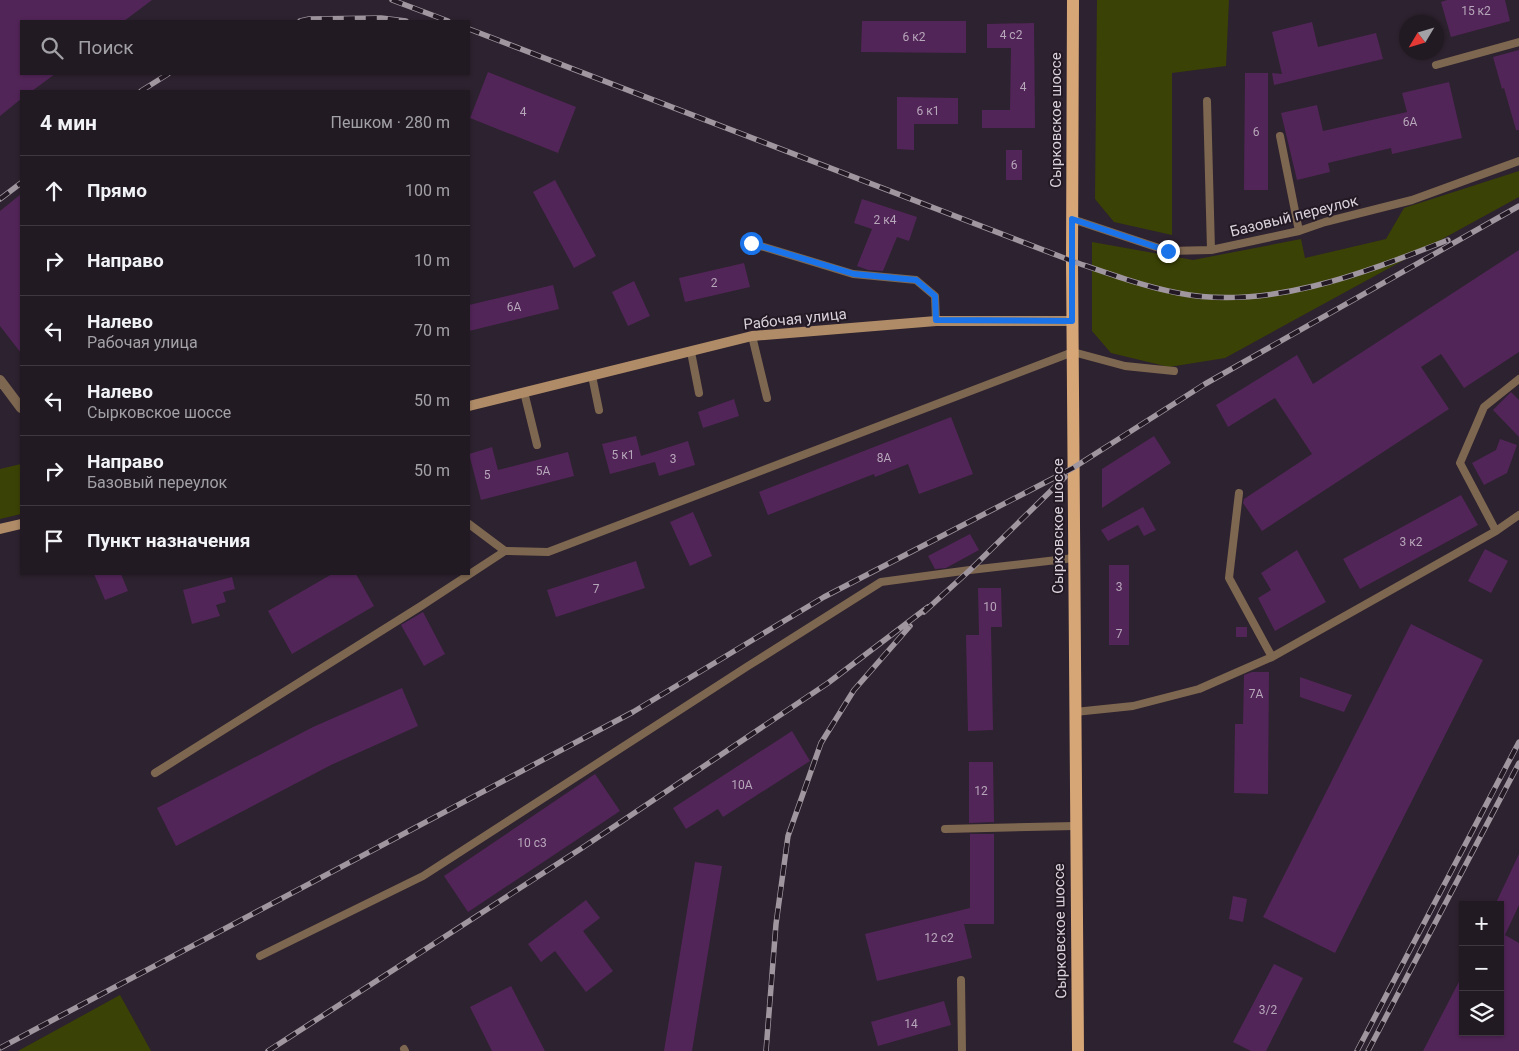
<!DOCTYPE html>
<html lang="ru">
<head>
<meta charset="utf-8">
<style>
  body { margin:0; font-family:Roboto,sans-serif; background:#2e2730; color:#f1f3f6 }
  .controls { position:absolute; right:15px; bottom:15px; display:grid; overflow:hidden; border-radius:0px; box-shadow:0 1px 4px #0004 }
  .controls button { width:45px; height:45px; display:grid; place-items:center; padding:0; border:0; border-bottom:1px solid #3f3841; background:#221a23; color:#f1f3f6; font:25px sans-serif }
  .compass { position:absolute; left:1399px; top:15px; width:45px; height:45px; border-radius:50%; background:#221a23; box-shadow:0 1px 4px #0004; rotate:232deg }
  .stop { position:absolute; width:15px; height:15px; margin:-11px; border:4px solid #1a73e8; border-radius:50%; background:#fff }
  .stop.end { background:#1a73e8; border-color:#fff; box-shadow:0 1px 5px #0008 }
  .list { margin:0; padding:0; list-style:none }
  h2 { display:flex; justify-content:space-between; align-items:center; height:65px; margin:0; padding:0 20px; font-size:21px }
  h2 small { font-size:16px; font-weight:400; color:#a2a1a6 }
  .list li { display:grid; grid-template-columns:32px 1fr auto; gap:15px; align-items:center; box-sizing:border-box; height:70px; padding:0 20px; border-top:1px solid #3f3841 }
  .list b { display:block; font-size:19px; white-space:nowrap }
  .list p { margin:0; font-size:16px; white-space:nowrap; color:#a2a1a6 }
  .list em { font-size:16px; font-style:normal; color:#a2a1a6 }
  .icon { flex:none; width:28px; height:28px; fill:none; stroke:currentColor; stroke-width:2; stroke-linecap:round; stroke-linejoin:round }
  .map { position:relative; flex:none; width:1519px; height:1051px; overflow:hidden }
  .search { position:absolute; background:#221a23; box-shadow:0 1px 4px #0004; left:20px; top:20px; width:450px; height:55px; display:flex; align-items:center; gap:12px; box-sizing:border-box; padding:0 18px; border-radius:0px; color:#a2a1a6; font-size:19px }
  .panel { position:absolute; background:#221a23; box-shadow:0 1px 4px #0004; left:20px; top:90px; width:450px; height:485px; border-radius:0px }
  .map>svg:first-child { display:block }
</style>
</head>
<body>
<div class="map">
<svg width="1519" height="1051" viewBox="0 0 1519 1051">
  <rect width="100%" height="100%" fill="#2d222f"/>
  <!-- green -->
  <path fill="#3b4205" d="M 1097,0 L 1229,0 L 1226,66 L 1172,73 L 1172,235 L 1114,222 L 1095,199 Z
    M 1519,171 L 1519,197 L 1225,358 L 1169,367 L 1111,353 L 1092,331 L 1092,242 L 1193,260 L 1301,239 L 1305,258 L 1386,239 L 1404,208 Z
    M 21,464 L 21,514 L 0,519 L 0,469 Z
    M 120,995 L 151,1051 L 18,1051 Z"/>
  <!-- building -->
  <path fill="#522558" d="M 0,0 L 152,0 L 124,21 L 21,21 L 21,74 L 55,74 L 32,91 L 21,91 L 21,99 L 0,116 Z
    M 1447,0 L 1505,0 L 1510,21 L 1451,37 L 1441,2 Z
    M 862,21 L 966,21 L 966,53 L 861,52 Z
    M 1312,22 L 1318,47 L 1376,33 L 1383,59 L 1274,85 L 1272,73 L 1282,74 L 1272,32 Z
    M 1034,23 L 1035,128 L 982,128 L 982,110 L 1010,110 L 1011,48 L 987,48 L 987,24 Z
    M 1519,50 L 1519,130 L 1516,130 L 1504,88 L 1502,89 L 1493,57 Z
    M 488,72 L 576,107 L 558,153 L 470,118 Z
    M 1245,73 L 1268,73 L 1268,190 L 1244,190 Z
    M 1449,82 L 1462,138 L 1392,154 L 1391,148 L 1328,163 L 1330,172 L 1297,180 L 1281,113 L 1317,105 L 1323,131 L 1407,112 L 1402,93 Z
    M 897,97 L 958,98 L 958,124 L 914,124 L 914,150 L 897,149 Z
    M 1006,150 L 1022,150 L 1022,180 L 1006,180 Z
    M 555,180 L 596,256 L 574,268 L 533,192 Z
    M 21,194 L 21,353 L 0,326 L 0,211 Z
    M 862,199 L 917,217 L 909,241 L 897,237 L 883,271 L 868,270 L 857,266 L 872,229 L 854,223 Z
    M 1519,250 L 1519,352 L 1464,388 L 1441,354 L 1421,367 L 1449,409 L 1262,531 L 1243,503 L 1244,499 L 1312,454 L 1275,398 L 1228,427 L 1216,405 L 1297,355 L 1313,384 Z
    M 744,263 L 750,287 L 685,302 L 679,278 Z
    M 634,281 L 650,316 L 628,326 L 612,292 Z
    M 553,285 L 559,309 L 469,331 L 469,305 Z
    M 1511,392 L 1519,400 L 1519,437 L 1493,410 Z
    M 734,399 L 739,416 L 703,428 L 698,412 Z
    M 951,417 L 973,474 L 919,494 L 908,464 L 875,477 L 874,474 L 768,515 L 759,492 Z
    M 636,436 L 641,456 L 688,441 L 695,465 L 659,476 L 655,462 L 610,474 L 602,444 Z
    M 1154,436 L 1171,463 L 1102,508 L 1102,469 Z
    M 1500,439 L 1517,445 L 1507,473 L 1484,485 L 1472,463 L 1496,450 Z
    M 492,447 L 498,470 L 568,452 L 574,476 L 481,500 L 469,454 Z
    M 1461,495 L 1478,525 L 1360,589 L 1343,559 Z
    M 1143,507 L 1156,530 L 1144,536 L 1138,525 L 1108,541 L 1101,530 Z
    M 693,512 L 712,556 L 690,566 L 670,522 Z
    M 970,534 L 979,550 L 946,568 L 935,569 L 928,556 Z
    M 1485,549 L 1508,561 L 1491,593 L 1468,581 Z
    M 1297,550 L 1326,602 L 1275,631 L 1258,598 L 1271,590 L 1261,573 Z
    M 636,561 L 645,588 L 556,617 L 547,590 Z
    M 1109,565 L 1129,565 L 1129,645 L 1109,645 Z
    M 94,574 L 121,574 L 128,591 L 105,600 Z
    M 332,574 L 356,574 L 374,606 L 292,654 L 268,611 Z
    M 232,577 L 235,589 L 223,592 L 226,602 L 216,605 L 220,616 L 192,624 L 183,590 Z
    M 978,588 L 1001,588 L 1002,627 L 991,627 L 993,730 L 968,731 L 966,635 L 979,635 Z
    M 423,612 L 445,654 L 424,666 L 401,625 Z
    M 1411,624 L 1483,660 L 1335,953 L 1263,917 Z
    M 1236,627 L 1247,627 L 1247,637 L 1236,637 Z
    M 1252,672 L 1269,672 L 1268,794 L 1234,793 L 1235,724 L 1243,724 L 1244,675 Z
    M 1300,677 L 1352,695 L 1344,712 L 1300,697 Z
    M 402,688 L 418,726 L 331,765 L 176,846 L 157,808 L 313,727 Z
    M 792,731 L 810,761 L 723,817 L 718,809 L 686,829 L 673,808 Z
    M 969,762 L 993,762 L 994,822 L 969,823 Z
    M 595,774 L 620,811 L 468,912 L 444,876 Z
    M 970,834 L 994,834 L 994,924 L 964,924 L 972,958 L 877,981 L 865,934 L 970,908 Z
    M 1519,854 L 1519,905 L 1505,935 L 1519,943 L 1519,1051 L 1423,1051 L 1463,974 L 1463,1032 L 1500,1032 L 1500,905 L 1495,905 Z
    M 695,862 L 722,866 L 692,1051 L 664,1051 Z
    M 1233,896 L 1247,899 L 1243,922 L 1229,919 Z
    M 586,900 L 600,918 L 583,931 L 613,971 L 586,992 L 555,951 L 541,962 L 528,944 Z
    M 1274,964 L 1303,978 L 1266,1051 L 1251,1051 L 1233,1042 Z
    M 511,986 L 545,1051 L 492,1051 L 470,1007 Z
    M 944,1001 L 951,1025 L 878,1046 L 871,1022 Z"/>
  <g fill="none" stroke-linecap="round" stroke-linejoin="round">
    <!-- service -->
    <path stroke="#7e6750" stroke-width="8" d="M 1436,65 L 1519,42
      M 1207,101 L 1211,250
      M 1280,136 L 1299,231
      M 1072,219 L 1168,251 L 1211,250 L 1299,231 L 1325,222 L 1412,200 L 1519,161
      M 751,243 L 853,274 L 916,280 L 935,296 L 936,321
      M 752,336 L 767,398
      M 691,352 L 699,393
      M 592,376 L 599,410
      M 524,392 L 537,445
      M 1239,493 L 1229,578 L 1272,657
      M 469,524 L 505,551 L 548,552 L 1073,352 L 1125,366 L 1174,371
      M 1496,531 L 1460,463 L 1484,407 L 1519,379
      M 1075,712 L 1133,706 L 1199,689 L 1272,657 L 1496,531 L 1519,515
      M 155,773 L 421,606 L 505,551
      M 945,829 L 1075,826
      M 260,956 L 423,876 L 748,666 L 881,582 L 970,570 L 1074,558
      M 961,980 L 962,1051
      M 404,1049 L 405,1051"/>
    <!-- minor -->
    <path stroke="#7e6750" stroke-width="10" d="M 0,380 L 21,408"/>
    <!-- secondary -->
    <path stroke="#af8b67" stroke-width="10" d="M 469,406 L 752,336 L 936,321 L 1072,321
      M 0,529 L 21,524"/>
    <!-- primary -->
    <path stroke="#d6a677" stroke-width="12" d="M 1073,0 L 1072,261 L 1078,1051"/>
    <!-- rail casing -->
    <g stroke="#9f96a0" stroke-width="5.5">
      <path id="rail" d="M 392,0 L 448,21
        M 300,21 L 309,19 L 381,18 L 406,21
        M 469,29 L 1072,261 C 1107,273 1142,286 1178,293 C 1269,311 1364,273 1448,240
        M 141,91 L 168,74
        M 0,199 L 21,183
        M 924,612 L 970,570 L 1065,477
        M 0,1048 L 633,712 L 824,597 L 1073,468 L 1205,384 L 1519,206
        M 268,1051 L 582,848 L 828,683 L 928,607
        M 766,1051 L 776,924 L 788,836 L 821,743 L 854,690 L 910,626
        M 1357,1051 L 1519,742
        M 1368,1051 L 1519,763"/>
    </g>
    <!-- rail -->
    <use href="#rail" stroke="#231925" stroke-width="4" stroke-dasharray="11" stroke-linecap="butt"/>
  </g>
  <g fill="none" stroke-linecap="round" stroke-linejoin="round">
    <!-- route -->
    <path stroke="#1a73e8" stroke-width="6" d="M 751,243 L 854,274 L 916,280 L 935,296 L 936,320 L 1072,321 L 1072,219 L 1168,251"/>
  </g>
  <g text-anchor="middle" stroke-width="4" stroke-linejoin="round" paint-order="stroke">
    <!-- number labels -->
    <g font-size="12" fill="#b7a7ba">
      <text x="1476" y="15">15 к2</text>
      <text x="1011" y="39">4 с2</text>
      <text x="914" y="41">6 к2</text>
      <text x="1023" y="91">4</text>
      <text x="928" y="115">6 к1</text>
      <text x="523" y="116">4</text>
      <text x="1410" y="126">6А</text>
      <text x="1256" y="136">6</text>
      <text x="1014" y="169">6</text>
      <text x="885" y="224">2 к4</text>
      <text x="714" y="287">2</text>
      <text x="514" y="311">6А</text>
      <text x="623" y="459">5 к1</text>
      <text x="884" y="462">8А</text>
      <text x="673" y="463">3</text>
      <text x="543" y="475">5А</text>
      <text x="487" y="479">5</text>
      <text x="1411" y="546">3 к2</text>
      <text x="1119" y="591">3</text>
      <text x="596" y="593">7</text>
      <text x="990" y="611">10</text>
      <text x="1119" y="638">7</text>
      <text x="1256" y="698">7А</text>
      <text x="742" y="789">10А</text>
      <text x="981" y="795">12</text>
      <text x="532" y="847">10 с3</text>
      <text x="939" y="942">12 с2</text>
      <text x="1268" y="1014">3/2</text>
      <text x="911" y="1028">14</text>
    </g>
    <!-- street labels -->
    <g font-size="15" fill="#d9d2da" stroke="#231925">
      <text transform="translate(1056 120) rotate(-90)" y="5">Сырковское шоссе</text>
      <text transform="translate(1294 216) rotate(-14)" y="5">Базовый переулок</text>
      <text transform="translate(795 319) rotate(-6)" y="5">Рабочая улица</text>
      <text transform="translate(1058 526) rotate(-90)" y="5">Сырковское шоссе</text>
      <text transform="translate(1060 931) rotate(-91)" y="5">Сырковское шоссе</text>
    </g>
  </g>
</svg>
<div class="controls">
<button>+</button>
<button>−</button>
<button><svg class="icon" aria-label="layers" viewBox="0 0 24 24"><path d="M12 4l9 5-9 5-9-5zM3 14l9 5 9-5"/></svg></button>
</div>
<svg class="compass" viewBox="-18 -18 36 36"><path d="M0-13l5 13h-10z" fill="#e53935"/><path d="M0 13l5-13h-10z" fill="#a2a1a6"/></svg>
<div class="stop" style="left:751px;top:243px"></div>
<div class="stop end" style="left:1168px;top:251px"></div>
<div class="search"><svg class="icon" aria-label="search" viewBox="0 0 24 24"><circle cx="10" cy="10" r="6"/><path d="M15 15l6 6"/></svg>Поиск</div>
<section class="panel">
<h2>4 мин<small>Пешком · 280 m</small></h2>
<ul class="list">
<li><svg class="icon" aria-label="ahead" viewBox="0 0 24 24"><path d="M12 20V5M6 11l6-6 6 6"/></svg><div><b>Прямо</b></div><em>100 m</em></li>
<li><svg class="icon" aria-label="right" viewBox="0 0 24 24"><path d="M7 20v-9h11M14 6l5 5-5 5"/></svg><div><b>Направо</b></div><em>10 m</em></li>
<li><svg class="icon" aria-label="left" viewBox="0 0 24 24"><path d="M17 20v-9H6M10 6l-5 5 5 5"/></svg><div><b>Налево</b><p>Рабочая улица</p></div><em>70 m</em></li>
<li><svg class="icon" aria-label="left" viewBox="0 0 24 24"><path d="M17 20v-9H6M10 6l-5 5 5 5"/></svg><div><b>Налево</b><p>Сырковское шоссе</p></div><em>50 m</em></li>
<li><svg class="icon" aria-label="right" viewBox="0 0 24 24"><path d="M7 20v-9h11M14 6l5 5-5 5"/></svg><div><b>Направо</b><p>Базовый переулок</p></div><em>50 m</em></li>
<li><svg class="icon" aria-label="arrive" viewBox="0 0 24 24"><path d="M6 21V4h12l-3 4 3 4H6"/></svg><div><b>Пункт назначения</b></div></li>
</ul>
</section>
</div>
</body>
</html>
